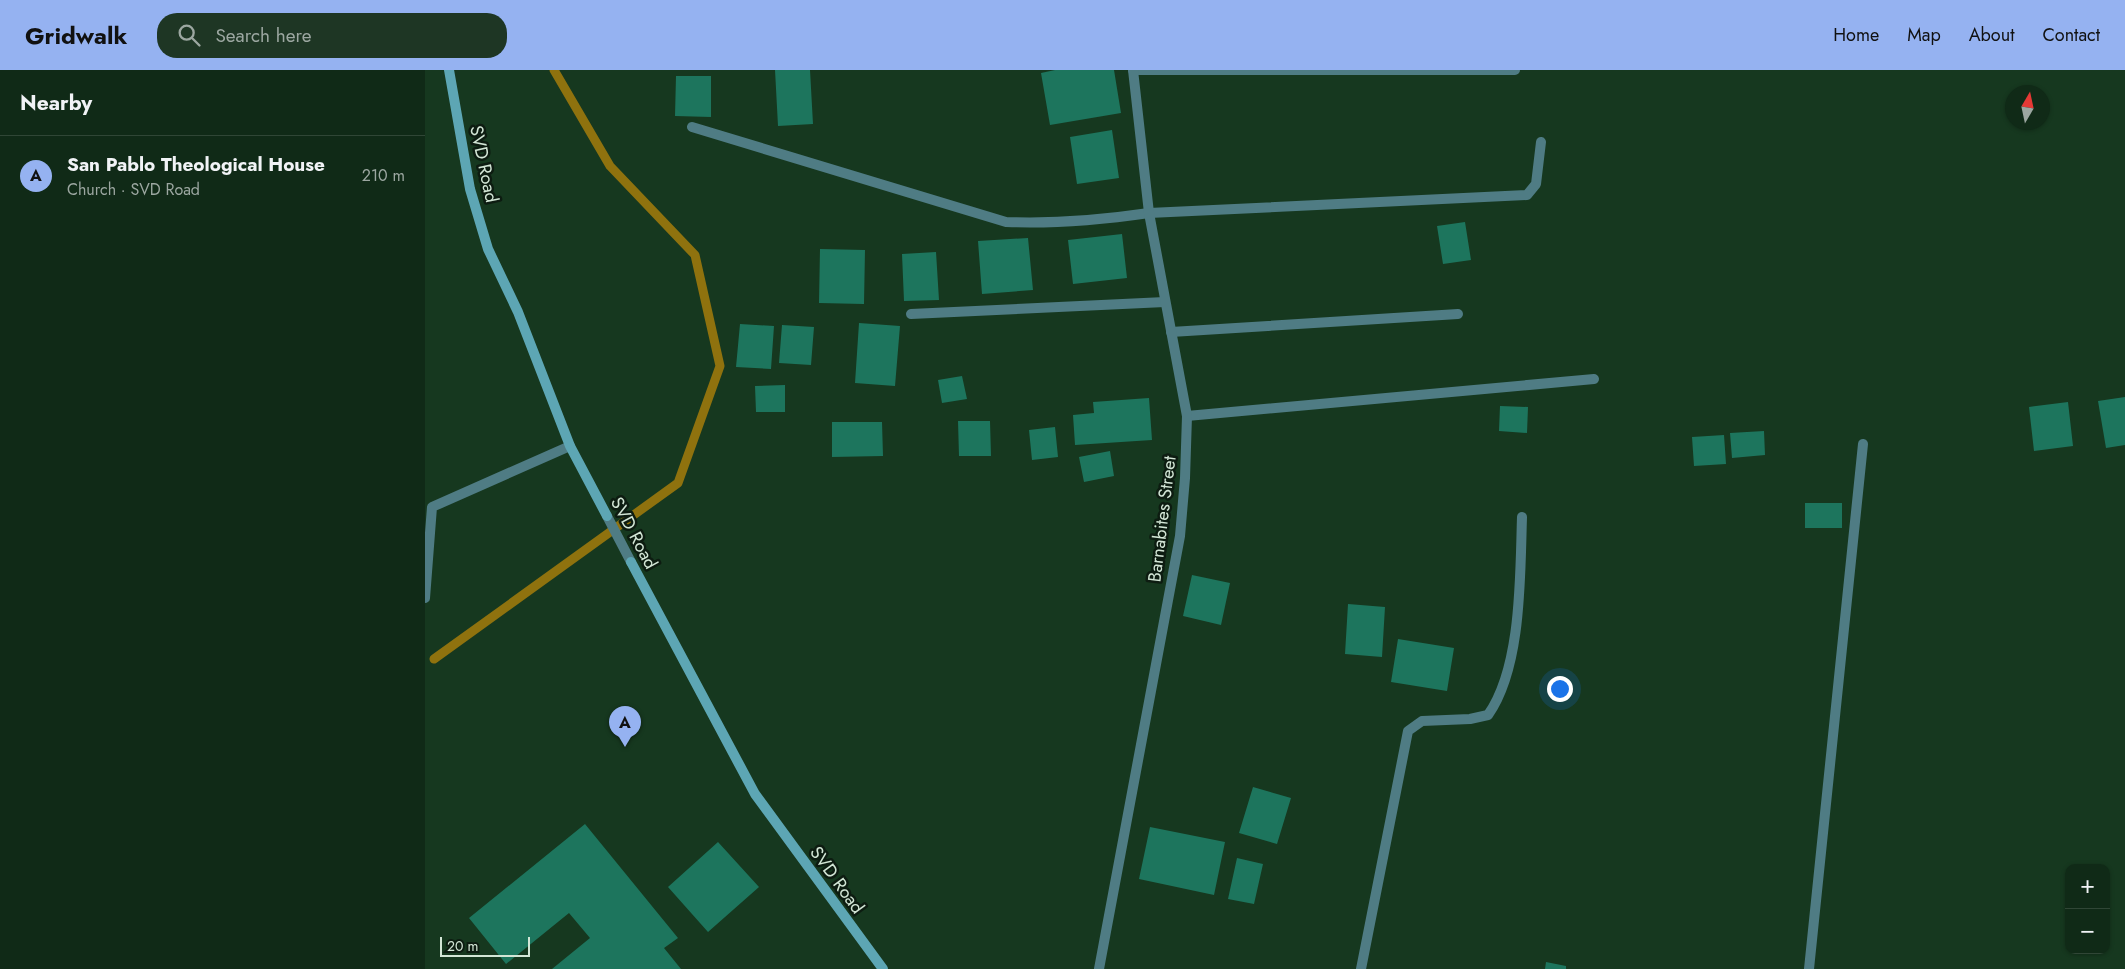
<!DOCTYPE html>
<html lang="en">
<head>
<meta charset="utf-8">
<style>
  body { margin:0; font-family:Jost,sans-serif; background:#1e3624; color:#f1f3f6 }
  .controls { position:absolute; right:15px; bottom:15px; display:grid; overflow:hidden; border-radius:10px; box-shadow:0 1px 4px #0004 }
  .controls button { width:45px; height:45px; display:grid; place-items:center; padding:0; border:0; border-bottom:1px solid #304636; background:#102a17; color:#f1f3f6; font:25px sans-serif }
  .compass { position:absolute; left:1580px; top:15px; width:45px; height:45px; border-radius:50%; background:#102a17; box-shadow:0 1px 4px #0004; rotate:9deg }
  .scale { position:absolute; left:15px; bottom:12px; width:90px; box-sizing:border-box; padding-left:5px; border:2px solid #d3e6d6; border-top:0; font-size:14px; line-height:18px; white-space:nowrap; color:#d3e6d6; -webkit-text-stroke:4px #0d1c11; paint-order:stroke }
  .you { position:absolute; left:1134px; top:618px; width:18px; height:18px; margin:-12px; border:4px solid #fff; border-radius:50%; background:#1a73e8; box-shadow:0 0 0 8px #1a73e833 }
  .badge { display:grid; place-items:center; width:32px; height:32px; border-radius:50%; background:#95b2f1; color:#111; font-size:16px; font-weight:700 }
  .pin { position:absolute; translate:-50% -41px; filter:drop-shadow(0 1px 2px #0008) }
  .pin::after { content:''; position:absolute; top:26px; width:18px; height:15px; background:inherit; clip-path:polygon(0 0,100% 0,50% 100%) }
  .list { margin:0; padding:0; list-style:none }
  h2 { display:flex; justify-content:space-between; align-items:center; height:65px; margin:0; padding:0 20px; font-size:21px }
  h2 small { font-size:16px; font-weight:400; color:#9ca7a1 }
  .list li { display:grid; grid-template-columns:32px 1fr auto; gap:15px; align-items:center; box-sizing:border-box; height:80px; padding:0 20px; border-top:1px solid #304636 }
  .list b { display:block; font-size:19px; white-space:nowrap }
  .list p { margin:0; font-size:16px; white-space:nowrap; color:#9ca7a1 }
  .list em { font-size:16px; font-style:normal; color:#9ca7a1 }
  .icon { flex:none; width:28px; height:28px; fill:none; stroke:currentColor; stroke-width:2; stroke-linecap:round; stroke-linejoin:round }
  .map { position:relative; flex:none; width:1700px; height:899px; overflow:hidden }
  header { display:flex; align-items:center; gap:30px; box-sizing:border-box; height:70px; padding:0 25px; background:#95b2f1; color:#111 }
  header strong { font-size:24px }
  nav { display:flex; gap:28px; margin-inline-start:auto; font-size:18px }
  .search { width:350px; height:45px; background:#1e3624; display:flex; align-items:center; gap:12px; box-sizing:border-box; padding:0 18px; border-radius:20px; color:#9ca7a1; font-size:19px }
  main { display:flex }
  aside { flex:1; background:#102a17 }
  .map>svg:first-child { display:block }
</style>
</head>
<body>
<header>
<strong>Gridwalk</strong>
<div class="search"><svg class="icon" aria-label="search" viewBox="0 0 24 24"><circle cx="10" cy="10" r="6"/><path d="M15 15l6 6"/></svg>Search here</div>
<nav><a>Home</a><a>Map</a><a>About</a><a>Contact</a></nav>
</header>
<main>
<aside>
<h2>Nearby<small></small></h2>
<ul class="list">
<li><span class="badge">A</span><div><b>San Pablo Theological House</b><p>Church · SVD Road</p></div><em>210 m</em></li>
</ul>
</aside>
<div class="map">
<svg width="1700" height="899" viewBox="0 0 1700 899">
  <rect width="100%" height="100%" fill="#16381f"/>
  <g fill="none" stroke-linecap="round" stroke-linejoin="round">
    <!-- stream -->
    <path stroke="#8f720e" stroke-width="9" d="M 9,589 L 253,413 L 295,296 L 270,185 L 185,96 L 129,0"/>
  </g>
  <!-- building -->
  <path fill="#1d755d" d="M 350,0 L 385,0 L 388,54 L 353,56 Z
    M 630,0 L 689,0 L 696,43 L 625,55 L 616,3 Z
    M 251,6 L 286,6 L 286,47 L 250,46 Z
    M 687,60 L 694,108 L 652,114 L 645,67 Z
    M 1040,152 L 1046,190 L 1018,194 L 1012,156 Z
    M 697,164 L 702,208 L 648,214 L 643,170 Z
    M 603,168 L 608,220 L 557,224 L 553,171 Z
    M 395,179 L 440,180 L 439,234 L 394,233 Z
    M 511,182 L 514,230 L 479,231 L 477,184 Z
    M 434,253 L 475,256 L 470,316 L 430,313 Z
    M 315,254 L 349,256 L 346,299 L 311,297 Z
    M 357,255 L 389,257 L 386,295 L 354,293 Z
    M 537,306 L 542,329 L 517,333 L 513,310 Z
    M 360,315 L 360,342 L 331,342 L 330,316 Z
    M 1700,327 L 1700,375 L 1681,378 L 1673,331 Z
    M 724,328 L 727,370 L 650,375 L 648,345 L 669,343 L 668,332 Z
    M 1643,332 L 1648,376 L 1609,381 L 1604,337 Z
    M 1075,336 L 1103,337 L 1102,363 L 1074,361 Z
    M 533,351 L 565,351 L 566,386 L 534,386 Z
    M 407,352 L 457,352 L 458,386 L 407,387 Z
    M 630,357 L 633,387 L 607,390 L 604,360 Z
    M 1339,361 L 1340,385 L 1307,388 L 1305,363 Z
    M 1299,365 L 1301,394 L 1269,396 L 1267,367 Z
    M 685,381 L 689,406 L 659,412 L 654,387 Z
    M 1380,433 L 1417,433 L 1417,458 L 1380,458 Z
    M 767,505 L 805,513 L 796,555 L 758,546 Z
    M 923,534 L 960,537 L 957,587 L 920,584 Z
    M 973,569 L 1029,578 L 1022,621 L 966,612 Z
    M 828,717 L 866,728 L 852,774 L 814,763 Z
    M 160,754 L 253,868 L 239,878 L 256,899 L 127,899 L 165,868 L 144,843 L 81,894 L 44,848 Z
    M 725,757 L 800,772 L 789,825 L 714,809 Z
    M 293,772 L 334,817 L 283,862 L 243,817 Z
    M 812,788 L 838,794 L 829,834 L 803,829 Z
    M 1121,892 L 1141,896 L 1141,899 L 1120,899 Z"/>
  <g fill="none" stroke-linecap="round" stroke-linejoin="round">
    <!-- service -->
    <path stroke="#4f7c84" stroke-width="10" d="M 708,0 L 1090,0
      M 267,57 L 581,152 C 629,154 676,150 724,143 L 1102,125 L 1111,114 L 1116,72
      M 486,244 L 740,232
      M 746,262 L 1033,244
      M 762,346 L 1169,309"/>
    <!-- minor -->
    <path stroke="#4f7c84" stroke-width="10" d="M 0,528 L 7,437 L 145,376
      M 936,899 L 983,661 L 997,651 L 1045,649 L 1063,645 C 1097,597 1095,505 1097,447
      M 1384,899 L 1438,374"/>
    <!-- tertiary -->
    <path stroke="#4f7c84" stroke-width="10" d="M 182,446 L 206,492
      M 674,899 L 755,466 L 760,408 L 762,346 L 724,143 L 708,0"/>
    <!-- secondary -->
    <path stroke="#5da6b4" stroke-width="10" d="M 24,0 L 45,119 L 63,179 L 93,242 L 145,376 L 182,446
      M 206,492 L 330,724 L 458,899"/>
  </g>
  <g text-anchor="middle" stroke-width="5" stroke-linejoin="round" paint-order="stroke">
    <!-- street labels -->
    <g font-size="18" fill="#d3e6d6" stroke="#0d1c11">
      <text transform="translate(59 94) rotate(78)" y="6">SVD Road</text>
      <text transform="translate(737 449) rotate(-83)" y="6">Barnabites Street</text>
      <text transform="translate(209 463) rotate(62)" y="6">SVD Road</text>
      <text transform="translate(412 810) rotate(54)" y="6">SVD Road</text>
    </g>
  </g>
</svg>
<div class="controls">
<button>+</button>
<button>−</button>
</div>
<svg class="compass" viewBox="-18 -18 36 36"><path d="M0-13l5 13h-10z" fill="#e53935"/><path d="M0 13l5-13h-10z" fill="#9ca7a1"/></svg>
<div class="scale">20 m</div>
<div class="you"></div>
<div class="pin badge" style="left:200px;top:677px">A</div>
</div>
</main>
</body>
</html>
